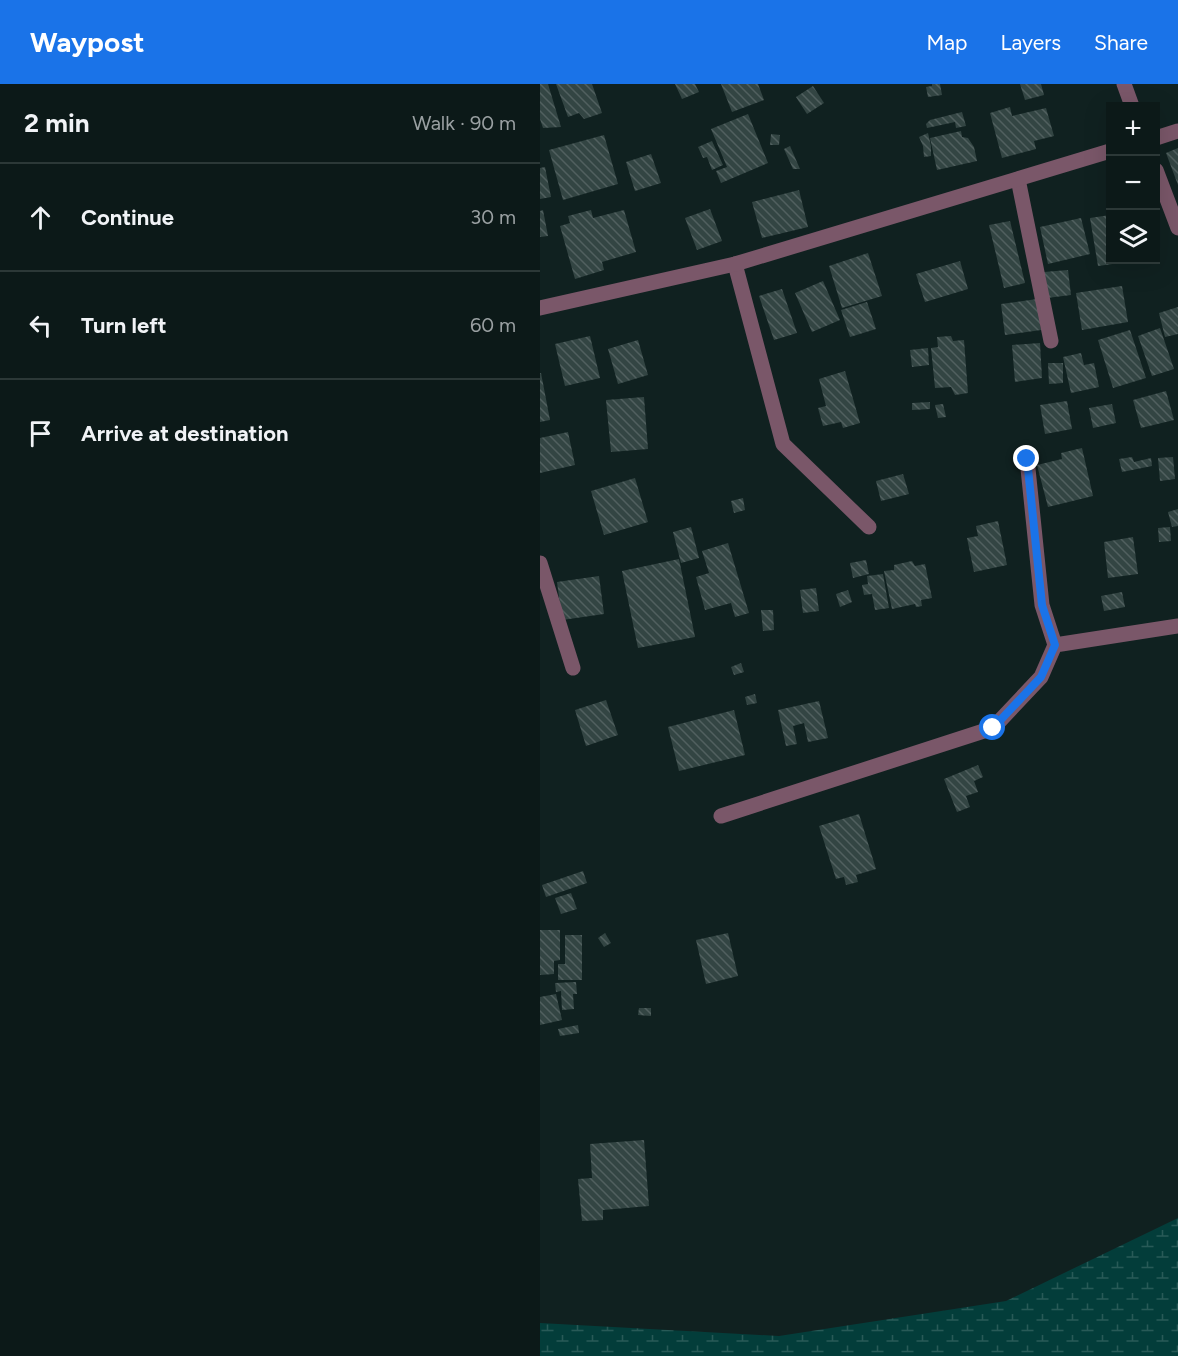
<!DOCTYPE html>
<meta charset="utf-8">
<style>
:root{--surface:#0c1918;--page:#1a2625;--text:#f1f3f6;--muted:#9aa0a2;--line:#2c3837;--accent:#1a73e8}
body{margin:0;font-family:Figtree,sans-serif;background:var(--page);color:var(--text)}
.controls{position:absolute;right:18px;top:18px;display:grid;overflow:hidden;border-radius:0px;box-shadow:0 6px 24px #0002}
.controls button{width:54px;height:54px;display:grid;place-items:center;padding:0;border:0;border-bottom:2px solid var(--line);background:var(--surface);color:var(--text);font:30px sans-serif}
.stop{position:absolute;width:18px;height:18px;margin:-14px;border:4px solid #1a73e8;border-radius:50%;background:#fff}
.stop.end{background:#1a73e8;border-color:#fff;box-shadow:0 2px 6px #0008}
.list{margin:0;padding:0;list-style:none}
h2{display:flex;justify-content:space-between;align-items:center;height:78px;margin:0;padding:0 24px;font-size:26px}
h2 small{font-size:20px;font-weight:400;color:var(--muted)}
.list li{display:grid;grid-template-columns:39px 1fr auto;gap:18px;align-items:center;box-sizing:border-box;height:108px;padding:0 24px;border-top:2px solid var(--line)}
.list b{display:block;font-size:22px;white-space:nowrap}
.list em{font-size:20px;font-style:normal;color:var(--muted)}
.icon{flex:none;width:33px;height:33px;fill:none;stroke:currentColor;stroke-width:2;stroke-linecap:round;stroke-linejoin:round}
.map{position:relative;flex:none;width:638px;height:1272px;overflow:hidden}
header{display:flex;align-items:center;gap:36px;box-sizing:border-box;height:84px;padding:0 30px;background:var(--accent);color:#fff}
header strong{font-size:28px}
nav{display:flex;gap:33px;margin-inline-start:auto;font-size:21px}
main{display:flex}
aside{flex:1;background:var(--surface)}
.map>svg:first-child{display:block}
.wetland{fill:url(#wetland-marsh)}
.building{fill:url(#building-back-hatch)}
.lines{fill:none;stroke-linecap:round;stroke-linejoin:round}
.minor{stroke:#7a5769;stroke-width:15}
.route{stroke:#1a73e8;stroke-width:8}
</style>
<header>
<strong>Waypost</strong>
<nav><a>Map</a><a>Layers</a><a>Share</a></nav>
</header>
<main>
<aside>
<h2>2 min<small>Walk · 90 m</small></h2>
<ul class="list">
<li><svg class="icon" aria-label="ahead" viewBox="0 0 24 24"><path d="M12 20V5M6 11l6-6 6 6"/></svg><div><b>Continue</b></div><em>30 m</em></li>
<li><svg class="icon" aria-label="left" viewBox="0 0 24 24"><path d="M17 20v-9H6M10 6l-5 5 5 5"/></svg><div><b>Turn left</b></div><em>60 m</em></li>
<li><svg class="icon" aria-label="arrive" viewBox="0 0 24 24"><path d="M6 21V4h12l-3 4 3 4H6"/></svg><div><b>Arrive at destination</b></div></li>
</ul>
</aside>
<div class="map">
<svg width="638" height="1272" viewBox="0 0 638 1272">
<defs>
<pattern id="wetland-marsh" width="20" height="14" patternUnits="userSpaceOnUse" patternTransform="scale(1.5)"><rect width="20" height="14" fill="#033d3a"/><path d="M1 5h8M5 5V1M11 12h8M15 12V8" fill="none" stroke="#285a57"/></pattern>
<pattern id="building-back-hatch" width="6" height="6" patternUnits="userSpaceOnUse" patternTransform="scale(1.5)"><rect width="6" height="6" fill="#334543"/><path d="M-1 5l2 2M0 0l6 6M5-1l2 2" fill="none" stroke="#51605f"/></pattern>
</defs>
<rect width="100%" height="100%" fill="#102120"/>
<!-- wetland -->
<polygon class="wetland" points="638,1134 638,1272 0,1272 0,1239 239,1252 466,1217"/>
<!-- building -->
<g class="building">
<polygon points="0,0 8,0 21,43 3,44 0,35"/>
<polygon points="16,0 52,0 62,29 44,35 39,29 28,33"/>
<polygon points="135,0 155,0 159,8 142,15"/>
<polygon points="181,0 218,0 224,16 192,28"/>
<polygon points="392,0 400,0 402,11 388,13 386,3 392,2"/>
<polygon points="480,0 501,0 504,11 485,16"/>
<polygon points="273,2 284,19 267,30 256,13"/>
<polygon points="470,23 472,32 506,24 514,52 494,57 496,65 462,74 450,29"/>
<polygon points="422,28 426,42 416,44 415,38 387,44 386,40 390,36"/>
<polygon points="208,30 228,79 181,99 176,87 187,83 171,45"/>
<polygon points="421,47 422,53 428,54 434,63 437,77 397,86 390,54"/>
<polygon points="388,49 391,62 391,72 384,73 383,62 379,53"/>
<polygon points="231,50 240,51 239,61 230,61"/>
<polygon points="64,51 78,100 23,116 9,66"/>
<polygon points="172,57 183,81 172,86 167,73 163,74 158,63"/>
<polygon points="250,62 260,85 253,85 244,65"/>
<polygon points="638,64 638,101 626,69"/>
<polygon points="111,70 121,99 95,107 86,78"/>
<polygon points="5,83 11,113 0,115 0,84"/>
<polygon points="259,106 268,143 222,154 212,118"/>
<polygon points="170,125 182,157 157,166 145,134"/>
<polygon points="3,126 8,152 0,153 0,127"/>
<polygon points="51,126 53,134 84,126 96,168 62,178 64,186 35,195 20,142 30,139 28,132"/>
<polygon points="570,131 570,176 594,176 594,177 558,182 550,134"/>
<polygon points="541,134 550,170 508,180 500,143"/>
<polygon points="470,137 485,199 464,204 449,141"/>
<polygon points="328,169 342,212 302,224 289,182"/>
<polygon points="420,177 428,205 385,218 376,190"/>
<polygon points="528,186 531,211 507,214 504,188"/>
<polygon points="283,197 300,236 272,248 255,209"/>
<polygon points="582,202 588,238 542,246 536,209"/>
<polygon points="242,205 257,249 234,256 219,212"/>
<polygon points="497,215 501,246 465,251 461,220"/>
<polygon points="327,218 336,245 310,253 301,226"/>
<polygon points="638,223 638,250 625,253 619,229"/>
<polygon points="620,244 634,285 612,292 598,252"/>
<polygon points="590,246 606,294 573,304 558,256"/>
<polygon points="50,252 60,294 25,302 15,260"/>
<polygon points="411,252 413,257 424,256 428,309 415,311 411,303 395,304 391,264 398,263 397,253"/>
<polygon points="98,256 108,291 78,300 68,265"/>
<polygon points="500,259 502,294 475,298 472,261"/>
<polygon points="388,264 389,281 372,283 370,266"/>
<polygon points="541,269 544,281 554,279 559,303 531,309 523,273"/>
<polygon points="508,279 523,279 523,299 509,300"/>
<polygon points="305,287 320,339 303,344 301,338 283,342 278,324 286,322 279,295"/>
<polygon points="0,289 1,289 10,336 0,338"/>
<polygon points="626,307 634,336 601,344 593,316"/>
<polygon points="104,313 108,365 71,368 66,316"/>
<polygon points="527,317 532,345 505,350 500,321"/>
<polygon points="390,318 390,325 372,326 372,319"/>
<polygon points="403,320 406,333 398,334 395,321"/>
<polygon points="572,320 576,339 553,344 549,324"/>
<polygon points="28,348 35,381 0,389 0,354"/>
<polygon points="542,364 553,412 508,423 497,381 522,375 521,369"/>
<polygon points="592,373 594,378 611,374 612,382 582,388 579,375"/>
<polygon points="633,373 635,395 620,397 618,374"/>
<polygon points="363,390 369,410 341,417 336,397"/>
<polygon points="95,394 108,438 64,451 51,407"/>
<polygon points="203,414 205,426 194,429 191,417"/>
<polygon points="638,425 638,442 632,443 628,428"/>
<polygon points="458,437 467,481 434,488 427,454 438,452 436,442"/>
<polygon points="151,443 159,474 141,479 133,448"/>
<polygon points="630,443 631,457 619,458 618,444"/>
<polygon points="593,453 598,490 568,494 564,458"/>
<polygon points="188,459 209,529 195,533 191,519 165,526 156,493 169,489 162,467"/>
<polygon points="139,475 155,553 98,564 82,487"/>
<polygon points="326,476 329,490 313,494 310,479"/>
<polygon points="372,477 375,482 385,480 392,514 381,516 382,522 376,523 375,520 352,525 344,487 354,486 354,481"/>
<polygon points="343,490 349,524 335,526 332,510 324,511 322,501 328,500 327,492"/>
<polygon points="59,492 64,530 22,536 17,498"/>
<polygon points="276,504 279,527 263,529 260,506"/>
<polygon points="308,506 312,518 300,523 296,510"/>
<polygon points="582,508 585,523 564,527 561,512"/>
<polygon points="221,526 233,526 234,546 223,547"/>
<polygon points="201,579 204,588 194,591 191,583"/>
<polygon points="215,610 217,619 207,621 205,613"/>
<polygon points="66,616 78,651 46,662 35,626"/>
<polygon points="279,617 288,654 268,658 264,639 253,642 257,660 246,662 238,626"/>
<polygon points="194,626 205,671 139,687 128,643"/>
<polygon points="438,681 443,693 434,697 438,708 426,712 430,723 417,728 404,695"/>
<polygon points="319,730 336,785 316,791 318,798 306,801 304,793 296,795 279,742"/>
<polygon points="43,787 47,799 6,813 2,801"/>
<polygon points="31,809 37,825 21,830 15,814"/>
<polygon points="0,846 20,846 20,876 14,877 14,890 0,891"/>
<polygon points="65,849 71,859 64,863 58,854"/>
<polygon points="188,849 198,892 166,900 156,856"/>
<polygon points="25,851 42,851 42,896 18,896 18,880 25,880"/>
<polygon points="36,898 37,910 33,910 34,925 22,926 21,907 16,908 15,899"/>
<polygon points="16,910 22,936 0,941 0,913"/>
<polygon points="99,924 111,924 111,932 98,931"/>
<polygon points="38,941 39,949 20,952 18,945"/>
<polygon points="104,1056 109,1122 63,1126 63,1136 42,1137 38,1095 52,1094 50,1060"/>
</g>
<g class="lines">
<!-- minor -->
<g class="minor">
<polyline points="584,0 592,22"/>
<polyline points="616,54 638,47"/>
<polyline points="616,86 638,144"/>
<polyline points="478,95 511,257"/>
<polyline points="195,180 243,360 329,443"/>
<polyline points="0,224 195,180 570,67"/>
<polyline points="487,375 502,521 515,561"/>
<polyline points="0,479 33,584"/>
<polyline points="181,732 453,644 501,593 515,561 638,542"/>
</g>
</g>
<g class="lines">
<!-- route -->
<polyline class="route" points="453,644 501,593 515,561 502,521 487,375"/>
</g>
</svg>
<div class="controls">
<button>+</button>
<button>−</button>
<button><svg class="icon" aria-label="layers" viewBox="0 0 24 24"><path d="M12 4l9 5-9 5-9-5zM3 14l9 5 9-5"/></svg></button>
</div>
<div class="stop" style="left:453px;top:644px"></div>
<div class="stop end" style="left:487px;top:375px"></div>
</div>
</main>
